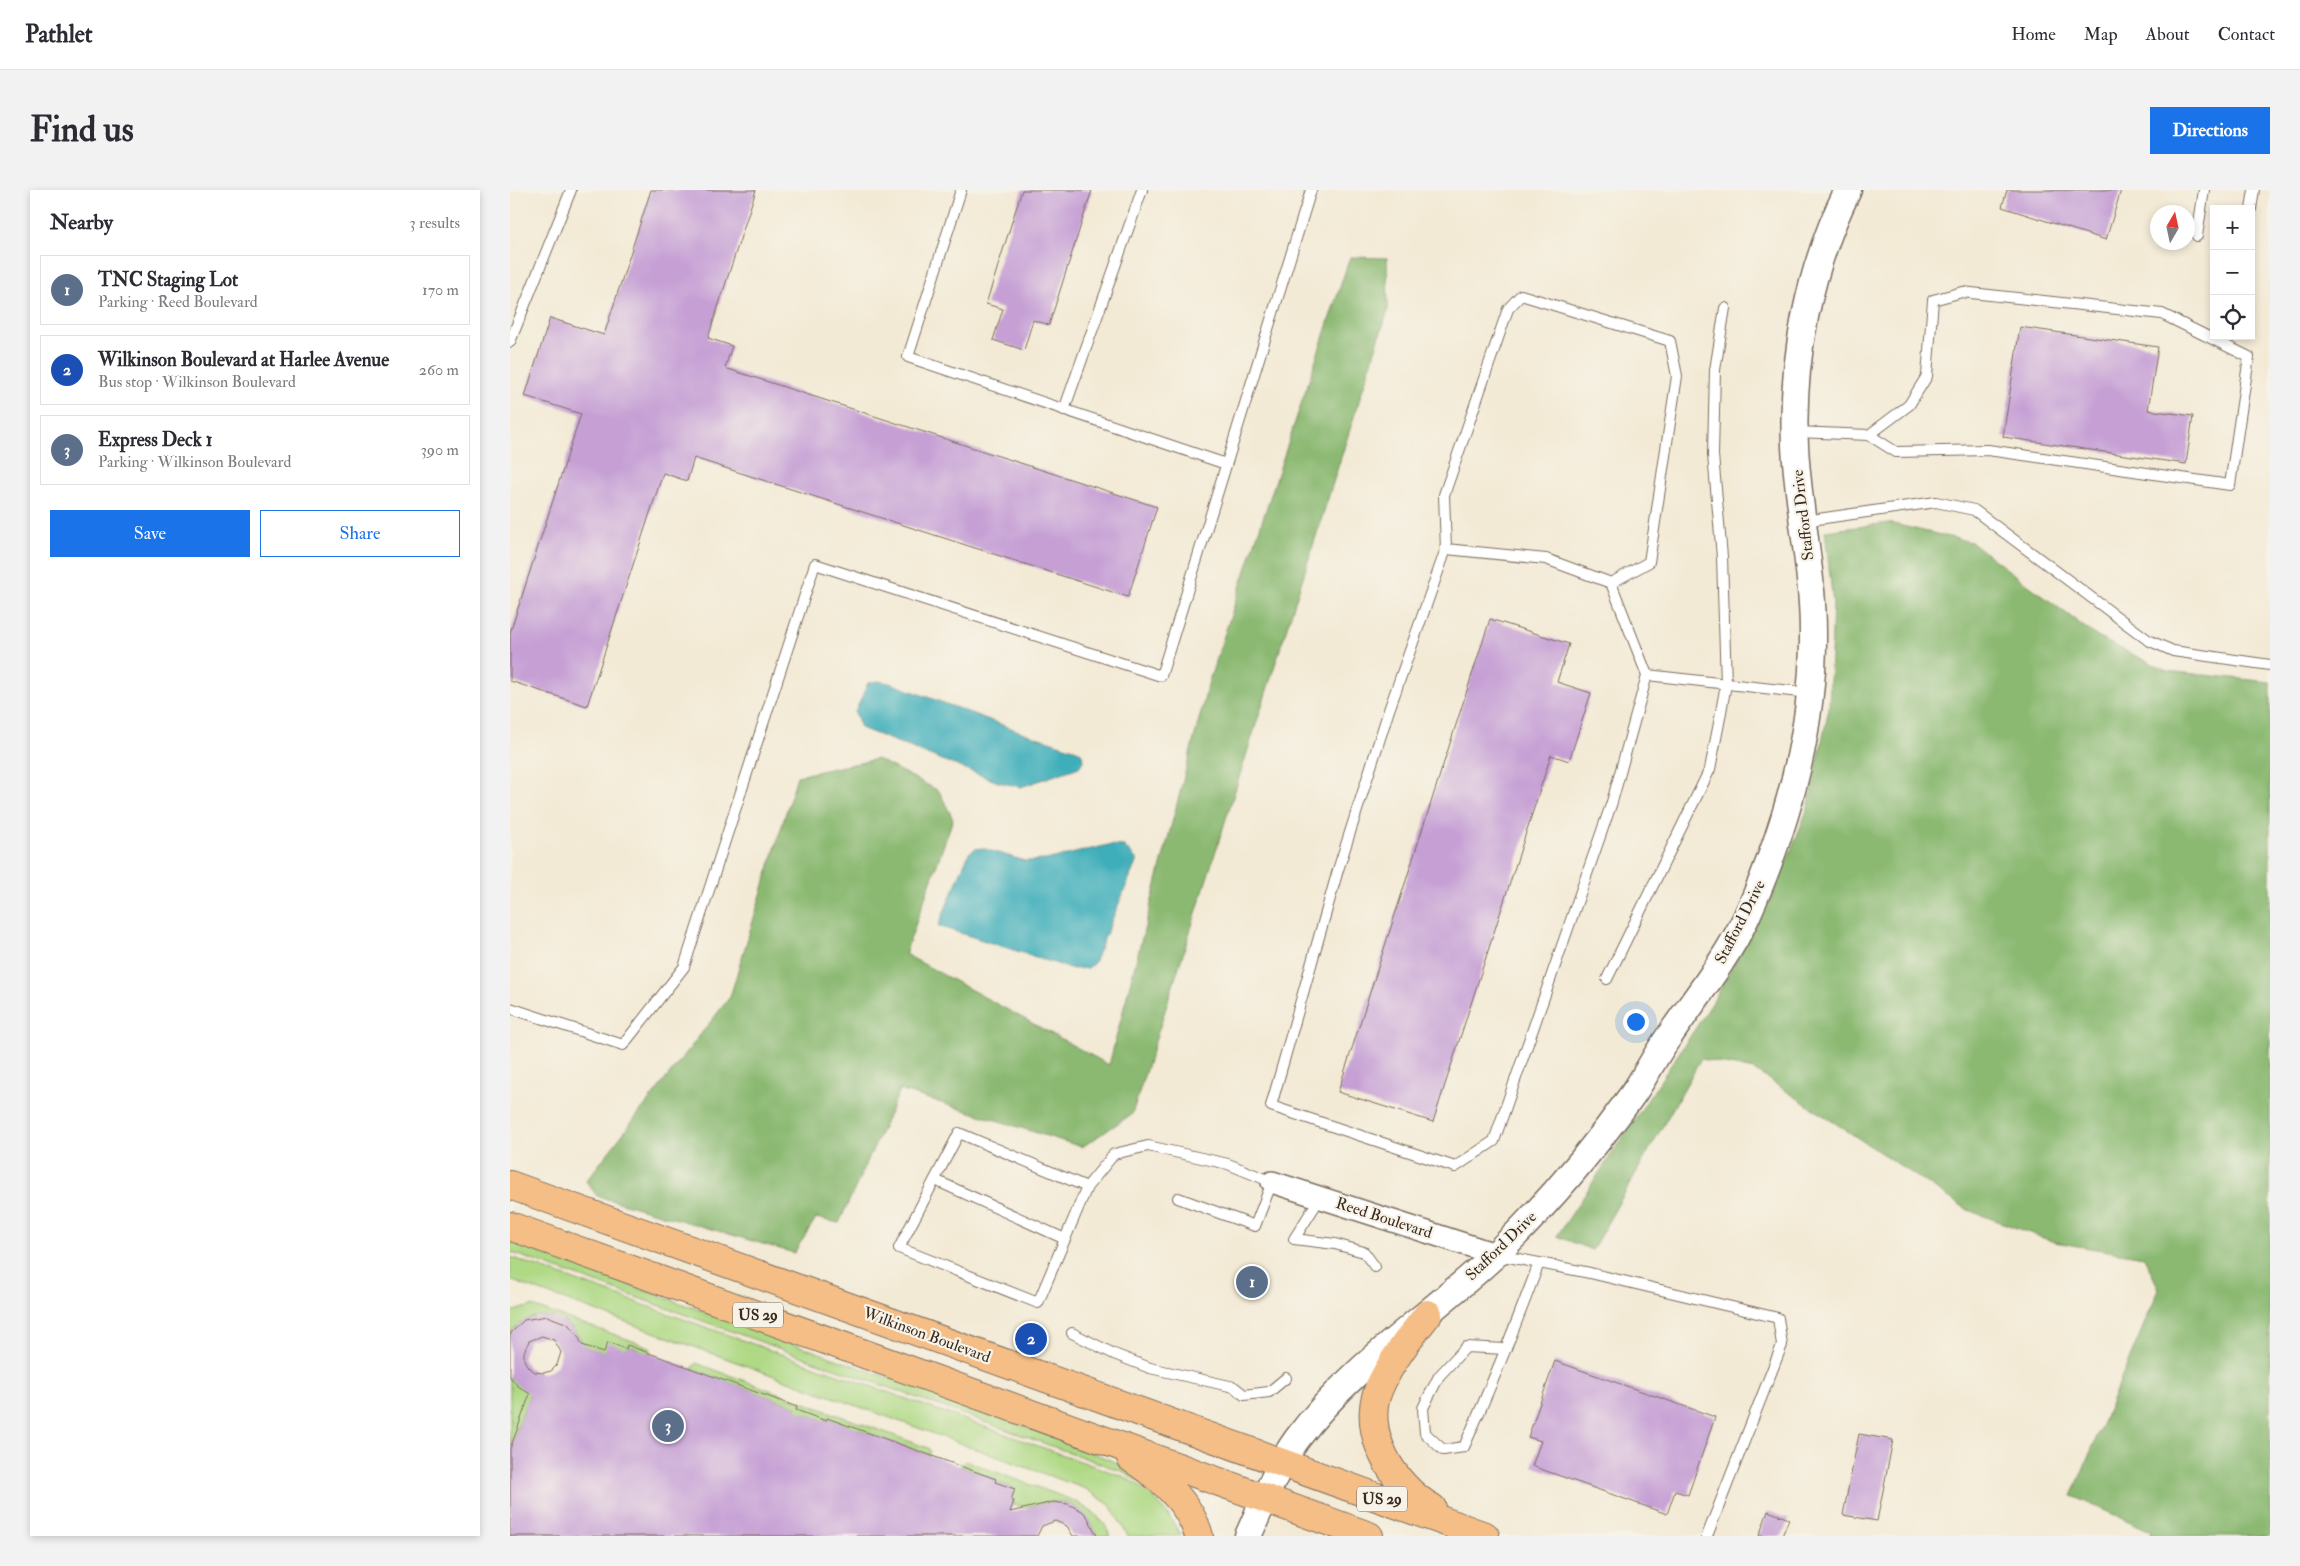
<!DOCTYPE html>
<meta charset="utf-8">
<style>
:root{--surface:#fff;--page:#f2f2f3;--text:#2b2b33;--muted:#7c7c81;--line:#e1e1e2;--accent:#1a73e8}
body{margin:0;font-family:"IM FELL Double Pica",serif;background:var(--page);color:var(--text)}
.controls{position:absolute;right:15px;top:15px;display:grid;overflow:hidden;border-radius:0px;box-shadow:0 2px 8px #0003}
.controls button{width:45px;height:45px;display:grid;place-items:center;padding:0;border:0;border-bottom:1px solid var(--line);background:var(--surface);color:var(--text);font:25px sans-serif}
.compass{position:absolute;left:1640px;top:15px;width:45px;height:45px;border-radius:50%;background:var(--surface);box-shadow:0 2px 8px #0003;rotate:9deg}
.you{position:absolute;left:1125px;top:831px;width:18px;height:18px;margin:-12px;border:4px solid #fff;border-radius:50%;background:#1a73e8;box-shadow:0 0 0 8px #1a73e833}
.badge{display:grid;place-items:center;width:32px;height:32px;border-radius:50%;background:var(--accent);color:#fff;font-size:16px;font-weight:700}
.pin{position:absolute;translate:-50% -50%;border:2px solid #fff;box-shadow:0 1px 5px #0006}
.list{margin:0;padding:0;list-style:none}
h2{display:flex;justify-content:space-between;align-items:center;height:65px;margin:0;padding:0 20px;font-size:21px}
h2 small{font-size:16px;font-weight:400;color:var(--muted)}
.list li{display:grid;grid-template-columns:32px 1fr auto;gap:15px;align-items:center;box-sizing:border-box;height:70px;margin:0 10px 10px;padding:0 10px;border:1px solid var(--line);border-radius:0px}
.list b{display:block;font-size:19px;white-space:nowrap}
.list p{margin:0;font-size:16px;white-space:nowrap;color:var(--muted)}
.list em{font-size:16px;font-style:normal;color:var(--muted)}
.actions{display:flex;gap:10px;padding:15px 20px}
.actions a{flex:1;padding:11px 0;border:1px solid var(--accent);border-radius:0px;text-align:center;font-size:18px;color:var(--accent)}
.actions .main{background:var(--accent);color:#fff}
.icon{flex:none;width:28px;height:28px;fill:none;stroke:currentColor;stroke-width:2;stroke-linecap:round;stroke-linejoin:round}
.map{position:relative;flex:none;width:1760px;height:1346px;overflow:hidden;border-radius:0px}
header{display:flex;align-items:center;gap:30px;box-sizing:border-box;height:70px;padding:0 25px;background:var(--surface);border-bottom:1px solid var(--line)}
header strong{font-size:24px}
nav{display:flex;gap:28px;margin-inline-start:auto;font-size:18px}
.intro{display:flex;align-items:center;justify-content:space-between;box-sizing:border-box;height:120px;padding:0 30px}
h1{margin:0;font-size:35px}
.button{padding:12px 22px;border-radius:0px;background:var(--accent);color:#fff;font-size:18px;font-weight:700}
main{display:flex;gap:30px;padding:0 30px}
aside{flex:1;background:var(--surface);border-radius:0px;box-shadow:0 2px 8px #0003}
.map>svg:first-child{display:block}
.green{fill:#afd985;stroke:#758252}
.forest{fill:#8bb972;stroke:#637248}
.water{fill:#3eaeba;stroke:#3c6c6c}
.building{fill:#c6a0d5;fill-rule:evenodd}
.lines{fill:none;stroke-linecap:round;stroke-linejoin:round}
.service-casing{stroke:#7b6d5e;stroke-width:12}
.minor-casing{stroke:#7b6d5e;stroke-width:24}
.tertiary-casing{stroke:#7b6d5e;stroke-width:29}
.primary-casing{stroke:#7b6d5e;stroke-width:30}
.service{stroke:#fff;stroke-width:10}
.minor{stroke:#fff;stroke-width:21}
.tertiary{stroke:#fff;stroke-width:26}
.primary{stroke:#f5be86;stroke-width:28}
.labels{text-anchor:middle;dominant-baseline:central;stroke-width:4.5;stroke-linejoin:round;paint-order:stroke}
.shield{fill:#f7f3e8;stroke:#73665b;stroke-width:1}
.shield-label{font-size:15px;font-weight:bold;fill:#3b2a1e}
.street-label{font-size:16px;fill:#3b2a1e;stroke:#f7f3e8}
</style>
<header>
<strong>Pathlet</strong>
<nav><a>Home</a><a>Map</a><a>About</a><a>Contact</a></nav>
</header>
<div class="intro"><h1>Find us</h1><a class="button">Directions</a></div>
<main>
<aside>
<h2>Nearby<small>3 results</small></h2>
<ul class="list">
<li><span class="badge" style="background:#5c6f8a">1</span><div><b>TNC Staging Lot</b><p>Parking · Reed Boulevard</p></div><em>170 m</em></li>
<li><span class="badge" style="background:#1a4fb4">2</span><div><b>Wilkinson Boulevard at Harlee Avenue</b><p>Bus stop · Wilkinson Boulevard</p></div><em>260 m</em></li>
<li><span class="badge" style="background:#5c6f8a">3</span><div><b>Express Deck 1</b><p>Parking · Wilkinson Boulevard</p></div><em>390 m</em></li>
</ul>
<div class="actions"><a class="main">Save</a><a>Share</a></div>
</aside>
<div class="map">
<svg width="1760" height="1346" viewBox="0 0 1760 1346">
<rect width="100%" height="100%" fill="#f7f3e8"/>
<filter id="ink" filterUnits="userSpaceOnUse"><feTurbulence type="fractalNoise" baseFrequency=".02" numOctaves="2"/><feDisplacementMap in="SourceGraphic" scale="10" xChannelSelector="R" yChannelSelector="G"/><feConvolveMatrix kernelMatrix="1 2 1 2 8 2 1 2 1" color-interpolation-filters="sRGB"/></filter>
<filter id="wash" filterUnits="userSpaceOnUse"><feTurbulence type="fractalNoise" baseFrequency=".0096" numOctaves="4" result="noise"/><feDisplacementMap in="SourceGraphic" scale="20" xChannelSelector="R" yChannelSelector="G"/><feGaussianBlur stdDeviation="1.12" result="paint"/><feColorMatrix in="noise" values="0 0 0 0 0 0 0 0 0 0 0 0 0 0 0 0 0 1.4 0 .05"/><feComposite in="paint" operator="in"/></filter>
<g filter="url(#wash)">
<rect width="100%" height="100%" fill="#f3ead5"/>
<!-- green -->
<g class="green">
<polygon points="0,1052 549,1249 617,1277 665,1316 663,1324 643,1301 614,1282 0,1062"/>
<path d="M 0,1067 L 612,1286 C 638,1298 658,1321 671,1346 L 618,1346 L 600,1315 L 576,1299 L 0,1090 Z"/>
<path d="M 22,1116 L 140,1157 L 140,1164 L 117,1155 L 116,1159 L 94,1162 L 77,1158 C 71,1152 69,1145 63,1139 C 46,1120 14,1122 0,1144 L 0,1122 Z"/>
<polygon points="186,1173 418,1258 420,1261 419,1265 317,1228 312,1241 310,1229 293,1223 282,1230 287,1217 182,1179"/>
<polygon points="0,1187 14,1200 67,1222 19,1205 0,1259"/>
<path d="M 456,1271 L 565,1311 L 585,1324 L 595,1335 L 600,1346 L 586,1346 C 581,1325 563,1309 541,1312 C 526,1314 518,1320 503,1314 L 504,1311 L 501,1310 L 505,1299 L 489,1293 L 485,1304 L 482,1303 L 486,1289 L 450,1276 Z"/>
</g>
<!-- forest -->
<g class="forest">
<polygon points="840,67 877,68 878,120 622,924 572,957 390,900 329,1033 306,1028 284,1063 87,1006 76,991 220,807 287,586 367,569 429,601 443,629 395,764 599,875 699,491"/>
<polygon points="1379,333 1461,352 1589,448 1657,481 1760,492 1760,1346 1640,1346 1641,1341 1562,1306 1649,1099 1634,1067 1544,1052 1458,1020 1244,880 1191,869 1082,1060 1047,1046 1201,815 1263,705 1298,618 1319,518 1323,413 1315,341"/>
</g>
<!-- water -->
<g class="water">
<polygon points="368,491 380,493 517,544 567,560 572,564 573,571 569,577 511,597 488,592 351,538 345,522 358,493"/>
<polygon points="598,655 614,656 627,670 584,773 578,778 563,779 428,736 459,663 465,659 472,658 515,671 536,670"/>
</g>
<g id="blocks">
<!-- building -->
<g class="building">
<polygon points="141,0 246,0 198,148 222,156 215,178 647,317 618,407 184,268 177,291 153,283 77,516 0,491 0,443 71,224 15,206 40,128 94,145"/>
<polygon points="512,0 582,0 539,135 523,130 514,160 483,150 493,119 476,114"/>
<polygon points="1497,0 1611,0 1596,50 1492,17"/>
<polygon points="1510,137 1648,157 1638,220 1683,226 1676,274 1493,247"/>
<polygon points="980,429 1059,454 1047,492 1081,503 1059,571 1041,565 923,932 828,902"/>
<path d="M 37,1126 L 58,1134 L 68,1146 L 72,1155 L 94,1162 L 98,1152 L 116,1159 L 117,1155 L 287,1217 L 286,1220 L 316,1231 L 317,1228 L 486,1289 L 485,1292 L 505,1299 L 501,1310 L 504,1311 L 500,1322 L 543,1312 L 558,1314 L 572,1321 L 577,1326 L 587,1346 L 563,1346 L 557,1336 L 545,1331 L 532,1336 L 527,1346 L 0,1346 L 0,1259 L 20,1204 L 8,1196 L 0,1187 L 0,1144 L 14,1130 ZM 32,1146 L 44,1150 L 51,1162 L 47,1175 L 41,1181 L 33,1183 L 25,1182 L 18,1177 L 14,1170 L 14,1162 L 19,1151 Z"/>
<polygon points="1045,1171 1205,1227 1178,1305 1165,1301 1157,1324 1022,1276 1031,1251 1018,1247"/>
<polygon points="1349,1244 1383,1250 1367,1331 1333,1325"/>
<polygon points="1258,1321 1279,1329 1272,1346 1249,1346"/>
</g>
</g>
</g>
<g filter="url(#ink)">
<use href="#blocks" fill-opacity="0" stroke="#7b6d5e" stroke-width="1"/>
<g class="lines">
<!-- service casing -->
<g class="service-casing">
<g id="service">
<polyline points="451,0 398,167 716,274"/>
<polyline points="1741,19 1744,0"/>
<polyline points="1687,46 1694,0"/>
<polyline points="0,152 61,0"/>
<polyline points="554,220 632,0"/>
<polyline points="1286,242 1359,245 1399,215 1417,186 1423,110 1452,102 1652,124 1739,167 1720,295 1478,260 1386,262 1359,245"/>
<polyline points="1294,331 1426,312 1464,320 1638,450 1663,461 1760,475"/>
<polyline points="936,359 934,305 998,119 1011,105 1160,151 1167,186 1139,372 1101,393"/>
<polyline points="1137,485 1101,393 1036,369 936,359 879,520 828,680 761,916 945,977 984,951 1102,612 1137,485 1299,503"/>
<polyline points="1097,789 1200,579 1209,533 1216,494 1212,367 1203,265 1205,180 1215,118"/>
<polyline points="0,818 113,855 174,777 305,374 651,486 801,0"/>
<polyline points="425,990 555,1049"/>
<polyline points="577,997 449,943 389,1058 528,1113 577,997 604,964 638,956 718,974 762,992 745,1036 668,1008"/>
<polyline points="810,1008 784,1049 825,1054 854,1062 865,1077"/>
<polyline points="988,1065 1080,1083 1268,1128 1272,1155 1197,1346"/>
<polyline points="562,1143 604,1164 640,1178 724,1197 734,1205 759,1202 776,1188"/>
<path d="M 996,1159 L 956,1157 L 929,1186 L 913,1218 L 915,1243 L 933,1260 L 954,1257 C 981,1197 1006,1135 1029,1073"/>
</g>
</g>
<!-- minor casing -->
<g class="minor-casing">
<polyline id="minor" points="762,992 985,1064"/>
</g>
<!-- tertiary casing -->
<g class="tertiary-casing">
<path id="tertiary" d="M 738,1346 C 753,1313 766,1278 787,1249 C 842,1175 920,1126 986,1064 C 1037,1015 1082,961 1123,904 C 1136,885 1146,864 1160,845 C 1186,807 1216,770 1236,728 C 1277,637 1304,542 1303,442 C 1303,380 1288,319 1285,256 C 1281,170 1299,78 1338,0"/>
</g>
<!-- primary casing -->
<g class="primary-casing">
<g id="primary">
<polyline points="0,995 975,1346"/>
<polyline points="0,1036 859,1346"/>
<path d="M 918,1124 C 900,1147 881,1171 869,1198 C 850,1242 884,1297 922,1318"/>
<path d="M 621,1268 C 650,1287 679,1311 689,1346"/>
</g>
</g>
<!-- service -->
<use href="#service" class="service"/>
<!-- minor -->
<use href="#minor" class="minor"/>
<!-- tertiary -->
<use href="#tertiary" class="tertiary"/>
<!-- primary -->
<use href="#primary" class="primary"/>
</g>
</g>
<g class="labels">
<!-- shield labels -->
<g class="shield">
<rect x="223" y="1112.5" width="50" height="25" rx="4"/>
<rect x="847" y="1296.5" width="50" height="25" rx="4"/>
</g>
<g class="shield-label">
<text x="248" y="1125">US 29</text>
<text x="872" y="1309">US 29</text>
</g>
<!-- street labels -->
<g class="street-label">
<text transform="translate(1293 325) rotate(-97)">Stafford Drive</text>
<text transform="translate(1230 732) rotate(-63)">Stafford Drive</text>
<text transform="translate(874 1028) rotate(18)">Reed Boulevard</text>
<text transform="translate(991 1056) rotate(-44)">Stafford Drive</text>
<text transform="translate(417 1145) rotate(20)">Wilkinson Boulevard</text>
</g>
</g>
</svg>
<div class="controls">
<button>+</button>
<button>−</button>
<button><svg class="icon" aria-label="locate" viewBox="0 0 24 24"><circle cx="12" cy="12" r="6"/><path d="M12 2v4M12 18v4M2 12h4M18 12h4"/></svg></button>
</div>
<svg class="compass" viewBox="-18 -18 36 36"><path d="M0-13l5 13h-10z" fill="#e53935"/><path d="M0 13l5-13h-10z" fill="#7c7c81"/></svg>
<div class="you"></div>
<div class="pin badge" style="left:742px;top:1092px;background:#5c6f8a">1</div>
<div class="pin badge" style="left:521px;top:1149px;background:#1a4fb4">2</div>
<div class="pin badge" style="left:158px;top:1236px;background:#5c6f8a">3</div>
</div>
</main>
